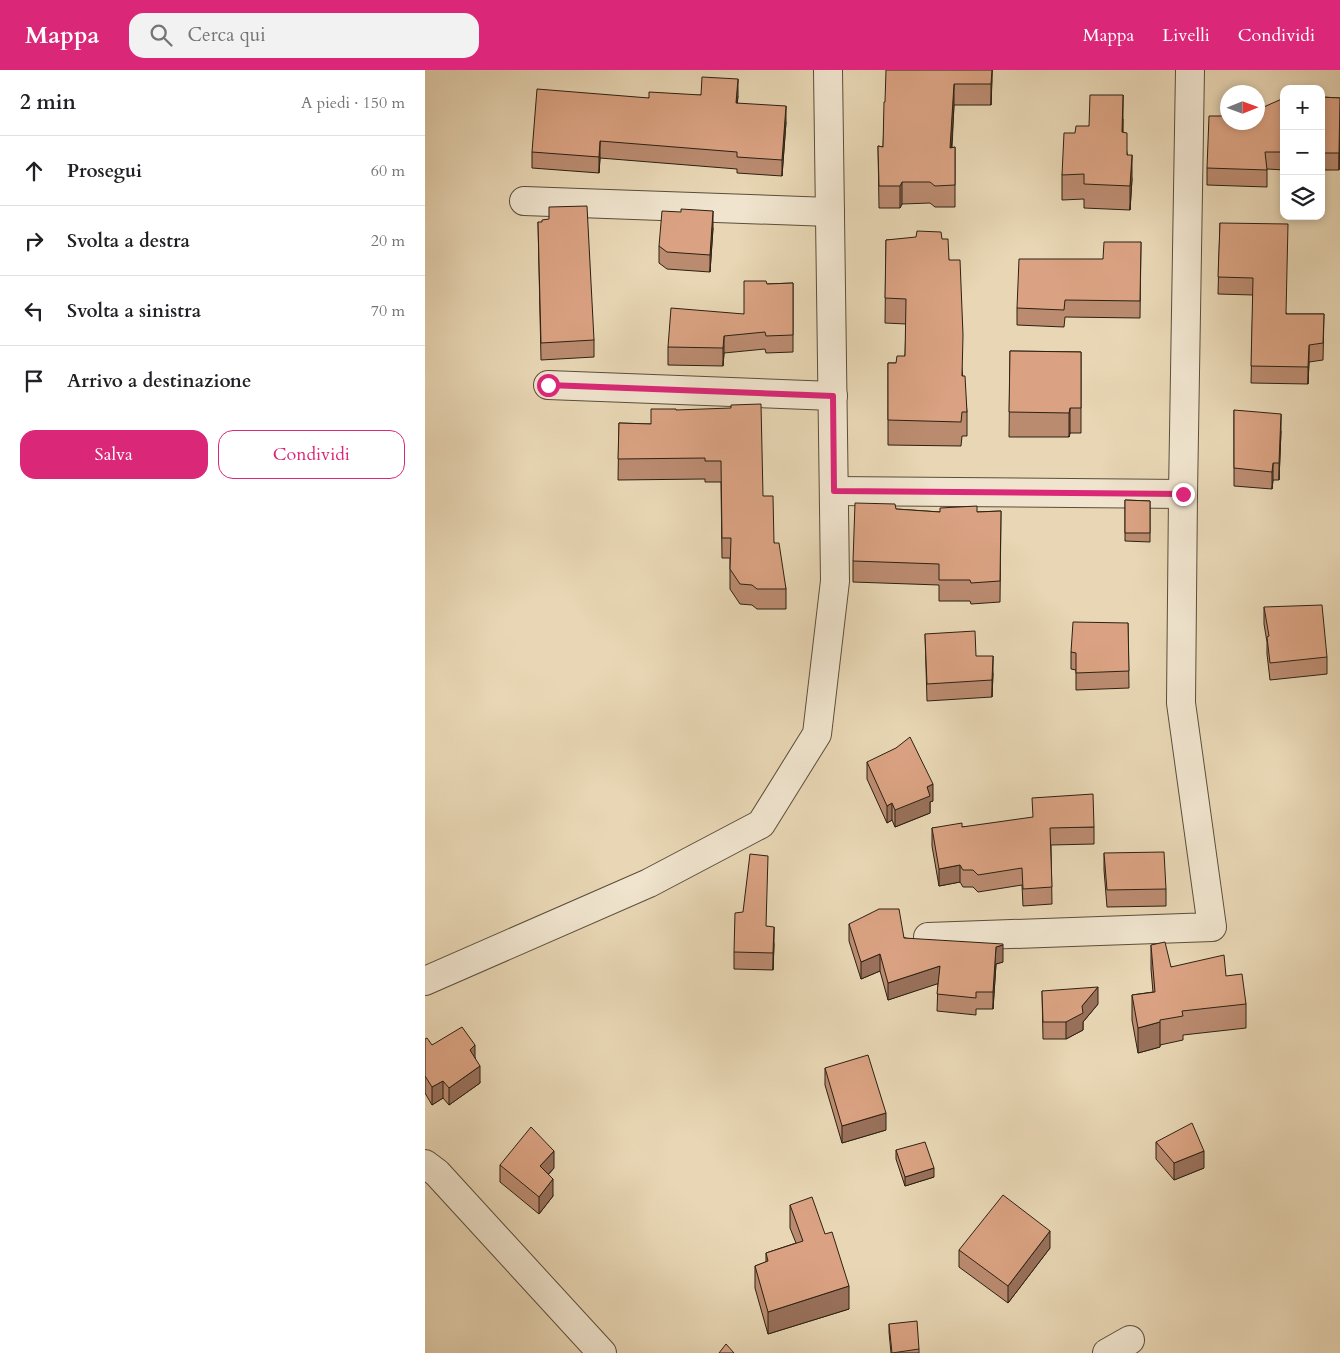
<!DOCTYPE html>
<html lang="it">
<meta charset="utf-8">
<style>
:root{--surface:#fff;--page:#f2f2f2;--text:#202124;--muted:#757577;--line:#e0e0e0;--accent:#db2777}
body{margin:0;font-family:Cardo,serif;background:var(--page);color:var(--text)}
.controls{position:absolute;right:15px;top:15px;display:grid;overflow:hidden;border-radius:10px;box-shadow:0 2px 8px #0003}
.controls button{width:45px;height:45px;display:grid;place-items:center;padding:0;border:0;border-bottom:1px solid var(--line);background:var(--surface);color:var(--text);font:25px sans-serif}
.compass{position:absolute;left:795px;top:15px;width:45px;height:45px;border-radius:50%;background:var(--surface);box-shadow:0 2px 8px #0003;rotate:89deg}
.stop{position:absolute;width:15px;height:15px;margin:-11px;border:4px solid #db2777;border-radius:50%;background:#fff}
.stop.end{background:#db2777;border-color:#fff;box-shadow:0 1px 5px #0008}
.list{margin:0;padding:0;list-style:none}
h2{display:flex;justify-content:space-between;align-items:center;height:65px;margin:0;padding:0 20px;font-size:21px}
h2 small{font-size:16px;font-weight:400;color:var(--muted)}
.list li{display:grid;grid-template-columns:32px 1fr auto;gap:15px;align-items:center;box-sizing:border-box;height:70px;padding:0 20px;border-top:1px solid var(--line)}
.list b{display:block;font-size:19px;white-space:nowrap}
.list em{font-size:16px;font-style:normal;color:var(--muted)}
.actions{display:flex;gap:10px;padding:15px 20px}
.actions a{flex:1;padding:11px 0;border:1px solid var(--accent);border-radius:15px;text-align:center;font-size:18px;color:var(--accent)}
.actions .main{background:var(--accent);color:#fff}
.icon{flex:none;width:28px;height:28px;fill:none;stroke:currentColor;stroke-width:2;stroke-linecap:round;stroke-linejoin:round}
.map{position:relative;flex:none;width:915px;height:1283px;overflow:hidden}
header{display:flex;align-items:center;gap:30px;box-sizing:border-box;height:70px;padding:0 25px;background:var(--accent);color:#fff}
header strong{font-size:24px}
nav{display:flex;gap:28px;margin-inline-start:auto;font-size:18px}
.search{width:350px;height:45px;background:var(--page);display:flex;align-items:center;gap:12px;box-sizing:border-box;padding:0 18px;border-radius:15px;color:var(--muted);font-size:19px}
main{display:flex}
aside{flex:1;background:var(--surface)}
.map>svg:first-child{display:block}
.lines{fill:none;stroke-linecap:round;stroke-linejoin:round}
.minor-casing{stroke:#5b4e3a;stroke-width:30}
.minor{stroke:#f0e4ce;stroke-width:28}
.wall{fill:#bb8b70;stroke:#2c2112}
.shaded-wall{fill:#99715b;stroke:#2c2112}
.building{fill:#daa282;stroke:#2c2112}
.route{stroke:#db2777;stroke-width:6}
</style>
<header>
<strong>Mappa</strong>
<div class="search"><svg class="icon" aria-label="search" viewBox="0 0 24 24"><circle cx="10" cy="10" r="6"/><path d="M15 15l6 6"/></svg>Cerca qui</div>
<nav><a>Mappa</a><a>Livelli</a><a>Condividi</a></nav>
</header>
<main>
<aside>
<h2>2 min<small>A piedi · 150 m</small></h2>
<ul class="list">
<li><svg class="icon" aria-label="ahead" viewBox="0 0 24 24"><path d="M12 20V5M6 11l6-6 6 6"/></svg><div><b>Prosegui</b></div><em>60 m</em></li>
<li><svg class="icon" aria-label="right" viewBox="0 0 24 24"><path d="M7 20v-9h11M14 6l5 5-5 5"/></svg><div><b>Svolta a destra</b></div><em>20 m</em></li>
<li><svg class="icon" aria-label="left" viewBox="0 0 24 24"><path d="M17 20v-9H6M10 6l-5 5 5 5"/></svg><div><b>Svolta a sinistra</b></div><em>70 m</em></li>
<li><svg class="icon" aria-label="arrive" viewBox="0 0 24 24"><path d="M6 21V4h12l-3 4 3 4H6"/></svg><div><b>Arrivo a destinazione</b></div></li>
</ul>
<div class="actions"><a class="main">Salva</a><a>Condividi</a></div>
</aside>
<div class="map">
<svg width="915" height="1283" viewBox="0 0 915 1283">
<rect width="100%" height="100%" fill="#e8d6b4"/>
<filter id="stains"><feTurbulence type="fractalNoise" baseFrequency=".004" numOctaves="4"/><feColorMatrix values="0 0 0 0 .2 0 0 0 0 .09 0 0 0 0 .02 0 0 0 .5 -.17"/></filter>
<radialGradient id="worn" r=".72"><stop offset=".6" stop-color="#630" stop-opacity="0"/><stop offset="1" stop-color="#630" stop-opacity=".3"/></radialGradient>
<g class="lines">
<!-- minor casing -->
<g class="minor-casing">
<g id="minor">
<polyline points="99,131 405,142"/>
<polyline points="123,315 408,326"/>
<polyline points="409,421 758,424"/>
<polyline points="503,867 787,857 756,633 758,424 765,0"/>
<polyline points="0,911 224,813 336,754 392,664 410,511 403,0"/>
<polyline points="0,1094 12,1103 177,1283"/>
<polyline points="682,1283 705,1270"/>
</g>
</g>
<!-- minor -->
<use href="#minor" class="minor"/>
</g>
<!-- wall -->
<g class="wall">
<polygon points="567,0 566,35 529,35 527,78 530,77 530,137 510,137 505,133 477,134 475,138 454,138 453,76 458,77 460,32"/>
<polygon points="276,25 313,26 312,33 361,52 357,106 312,103 312,99 175,88 174,103 107,98 107,82 224,28"/>
<polygon points="896,27 915,28 914,100 896,100"/>
<polygon points="859,28 859,100 842,99 842,117 782,115 782,98"/>
<polygon points="698,49 698,62 707,109 705,140 659,138 659,129 637,130 637,105 650,63 664,56"/>
<polygon points="113,152 169,270 169,287 116,290"/>
<polygon points="795,153 862,244 899,244 898,290 884,292 883,314 826,313 828,225 793,224"/>
<polygon points="288,158 285,202 242,199 234,193 234,176"/>
<polygon points="517,169 524,190 542,342 542,366 537,366 536,376 463,375 463,293 471,293 480,286 481,254 460,253 461,170"/>
<polygon points="716,172 715,248 640,247 639,257 592,255 592,238 678,189"/>
<polygon points="368,213 368,282 341,283 340,279 299,283 298,296 243,295 243,277 319,244 342,214"/>
<polygon points="585,281 656,282 656,363 645,363 644,367 584,367"/>
<polygon points="251,340 338,426 349,473 361,519 361,539 332,539 327,535 315,534 305,519 305,488 297,488 296,412 280,412 280,409 193,410 194,353 226,354"/>
<polygon points="809,340 856,361 854,410 848,410 847,419 809,416"/>
<polygon points="700,430 725,431 725,472 700,471"/>
<polygon points="471,439 515,442 552,442 576,441 575,532 546,534 545,531 514,531 514,515 428,512 428,491"/>
<polygon points="839,537 902,587 902,604 845,610 842,584 842,572 839,554"/>
<polygon points="703,553 704,618 651,620 651,600 646,599 646,582"/>
<polygon points="500,564 551,586 568,603 567,627 502,631"/>
<polygon points="442,692 508,731 505,732 505,743 470,757 467,750 462,753 442,709"/>
<polygon points="537,757 669,757 669,774 626,775 627,834 598,836 597,815 553,822 548,817 538,817 535,812 514,816 507,776 507,758"/>
<polygon points="679,783 741,819 741,836 682,837 679,800"/>
<polygon points="424,854 578,892 571,894 568,939 551,939 551,945 512,941 513,913 463,930 455,901 436,909 424,871"/>
<polygon points="342,856 349,874 348,900 309,899 309,882"/>
<polygon points="726,875 746,897 801,906 821,934 821,958 758,965 758,970 735,975 735,977 713,983 707,950 707,925 728,922 726,899"/>
<polygon points="617,921 673,934 658,952 658,960 641,969 618,969"/>
<polygon points="0,969 7,975 50,987 55,1013 24,1035 18,1028 7,1035 0,1023"/>
<polygon points="400,998 461,1060 417,1073 400,1015"/>
<polygon points="731,1072 779,1098 749,1110 731,1089"/>
<polygon points="471,1080 509,1107 480,1116 471,1089"/>
<polygon points="75,1095 129,1098 123,1105 128,1126 114,1144 75,1112"/>
<polygon points="365,1135 424,1239 343,1264 330,1218 330,1196 341,1192 341,1183 371,1173 365,1158"/>
<polygon points="625,1178 583,1233 534,1197 534,1180"/>
<polygon points="464,1254 494,1279 494,1283 466,1283 464,1262"/>
</g>
<!-- shaded-wall -->
<g class="shaded-wall">
<polygon points="567,0 567,11 566,35 566,14"/>
<polygon points="313,9 313,26 311,49 311,33"/>
<polygon points="529,14 529,35 525,99 525,78"/>
<polygon points="698,25 698,49 697,87 697,62"/>
<polygon points="361,36 361,52 357,106 357,90"/>
<polygon points="915,55 915,72 914,100 914,83"/>
<polygon points="175,71 175,88 174,103 174,87"/>
<polygon points="707,85 707,109 705,140 705,116"/>
<polygon points="477,112 477,134 475,138 475,116"/>
<polygon points="288,141 288,158 285,202 285,185"/>
<polygon points="299,266 299,283 298,296 298,278"/>
<polygon points="884,275 884,292 883,314 883,297"/>
<polygon points="645,338 645,363 644,367 644,343"/>
<polygon points="856,344 856,361 854,410 854,393"/>
<polygon points="848,393 848,410 847,419 847,402"/>
<polygon points="568,586 568,603 567,627 567,610"/>
<polygon points="508,714 508,731 505,732 505,743 470,757 470,740 502,717"/>
<polygon points="467,733 467,750 462,753 462,736"/>
<polygon points="535,795 535,812 514,816 514,799"/>
<polygon points="349,857 349,874 348,900 348,883"/>
<polygon points="578,875 578,892 571,894 568,939 568,922 571,877"/>
<polygon points="455,884 455,901 436,909 436,892"/>
<polygon points="515,896 515,913 463,930 463,913"/>
<polygon points="673,917 673,934 658,952 658,960 641,969 641,952 657,936"/>
<polygon points="735,952 735,977 713,983 713,958"/>
<polygon points="50,975 50,992 45,980"/>
<polygon points="55,996 55,1013 24,1035 24,1018"/>
<polygon points="18,1011 18,1028 7,1035 7,1017"/>
<polygon points="461,1043 461,1060 417,1073 417,1056"/>
<polygon points="129,1081 129,1098 115,1113 115,1096"/>
<polygon points="779,1081 779,1098 749,1110 749,1093"/>
<polygon points="509,1098 509,1107 480,1116 480,1107"/>
<polygon points="128,1109 128,1126 114,1144 114,1127"/>
<polygon points="625,1161 625,1178 583,1233 583,1216"/>
<polygon points="424,1216 424,1239 343,1264 343,1242"/>
</g>
<!-- building -->
<g class="building">
<polygon points="461,0 567,0 566,14 529,14 525,78 530,77 530,115 510,116 505,112 477,112 475,116 454,116 453,76 458,77 459,32 460,32"/>
<polygon points="277,7 313,9 311,33 361,36 357,90 312,87 312,82 175,71 174,87 107,82 112,19 224,28 224,22 276,25"/>
<polygon points="665,25 698,25 697,62 702,63 702,85 707,85 705,116 659,114 659,104 637,105 639,63 650,63 651,56 664,56"/>
<polygon points="896,27 915,28 914,83 896,83"/>
<polygon points="859,28 859,82 840,82 842,100 782,98 784,46 802,46 802,52 832,52 832,40"/>
<polygon points="162,136 169,270 116,273 113,152 117,152 117,150 124,149 124,137"/>
<polygon points="256,139 288,141 285,185 242,182 234,176 237,141 256,142"/>
<polygon points="795,153 863,154 861,244 899,244 898,273 884,275 883,297 826,296 828,208 793,207"/>
<polygon points="492,161 516,162 517,169 523,169 524,190 535,190 538,265 537,306 540,306 542,342 537,342 536,352 463,350 463,293 471,293 472,286 480,286 481,229 460,228 461,170 491,167"/>
<polygon points="679,172 716,172 715,231 640,230 639,240 592,238 594,189 678,189"/>
<polygon points="319,211 341,211 342,214 368,213 368,265 341,266 340,262 299,266 298,278 243,277 246,238 319,244"/>
<polygon points="585,281 656,282 656,338 645,338 644,343 584,342"/>
<polygon points="336,334 338,426 348,426 349,473 354,473 361,519 332,519 327,515 315,514 305,499 306,468 297,468 296,391 280,391 280,388 193,389 194,353 226,354 226,339 251,339 251,340 306,338 306,335"/>
<polygon points="809,340 856,344 854,393 848,393 847,402 809,398"/>
<polygon points="700,430 725,431 725,463 700,463"/>
<polygon points="430,433 470,434 471,439 515,442 515,438 552,436 552,442 576,441 575,511 546,513 545,510 514,510 514,494 428,491"/>
<polygon points="897,535 902,587 845,593 842,567 844,566 839,537"/>
<polygon points="648,552 703,553 704,601 651,603 651,583 646,582"/>
<polygon points="550,561 551,586 568,586 567,610 502,614 500,564"/>
<polygon points="485,667 508,714 502,717 505,726 470,740 467,733 462,736 442,692 471,678"/>
<polygon points="668,724 669,757 625,758 627,817 598,819 597,798 553,805 548,800 538,800 535,795 514,799 507,758 537,753 537,757 608,747 607,728"/>
<polygon points="739,782 741,819 682,820 679,783"/>
<polygon points="325,784 343,786 341,856 349,857 348,883 309,882 310,843 318,842"/>
<polygon points="454,839 474,839 479,868 578,874 578,875 571,877 568,922 551,922 551,928 512,924 515,896 463,913 455,884 436,892 424,854"/>
<polygon points="740,872 746,897 799,885 801,906 817,904 821,934 757,941 758,946 735,950 735,952 713,958 707,925 730,922 726,875"/>
<polygon points="673,917 657,936 658,943 641,952 618,952 617,921"/>
<polygon points="37,957 50,975 45,980 55,996 24,1018 18,1011 7,1017 0,1006 0,969 2,968 7,975"/>
<polygon points="443,985 461,1043 417,1056 400,998"/>
<polygon points="767,1053 779,1081 749,1093 731,1072"/>
<polygon points="106,1057 129,1081 115,1096 128,1109 114,1127 75,1095"/>
<polygon points="500,1072 509,1098 480,1107 471,1080"/>
<polygon points="578,1125 625,1161 583,1216 534,1180"/>
<polygon points="387,1127 400,1164 407,1162 424,1216 343,1242 330,1196 343,1191 341,1183 378,1171 365,1135"/>
<polygon points="492,1251 494,1279 467,1283 464,1254"/>
<polygon points="301,1274 309,1283 294,1283"/>
</g>
<g class="lines">
<!-- route -->
<polyline class="route" points="123,315 408,326 409,421 758,424"/>
</g>
<rect width="100%" height="100%" filter="url(#stains)"/>
<rect width="100%" height="100%" fill="url(#worn)"/>
</svg>
<div class="controls">
<button>+</button>
<button>−</button>
<button><svg class="icon" aria-label="layers" viewBox="0 0 24 24"><path d="M12 4l9 5-9 5-9-5zM3 14l9 5 9-5"/></svg></button>
</div>
<svg class="compass" viewBox="-18 -18 36 36"><path d="M0-13l5 13h-10z" fill="#e53935"/><path d="M0 13l5-13h-10z" fill="#757577"/></svg>
<div class="stop" style="left:123px;top:315px"></div>
<div class="stop end" style="left:758px;top:424px"></div>
</div>
</main>
